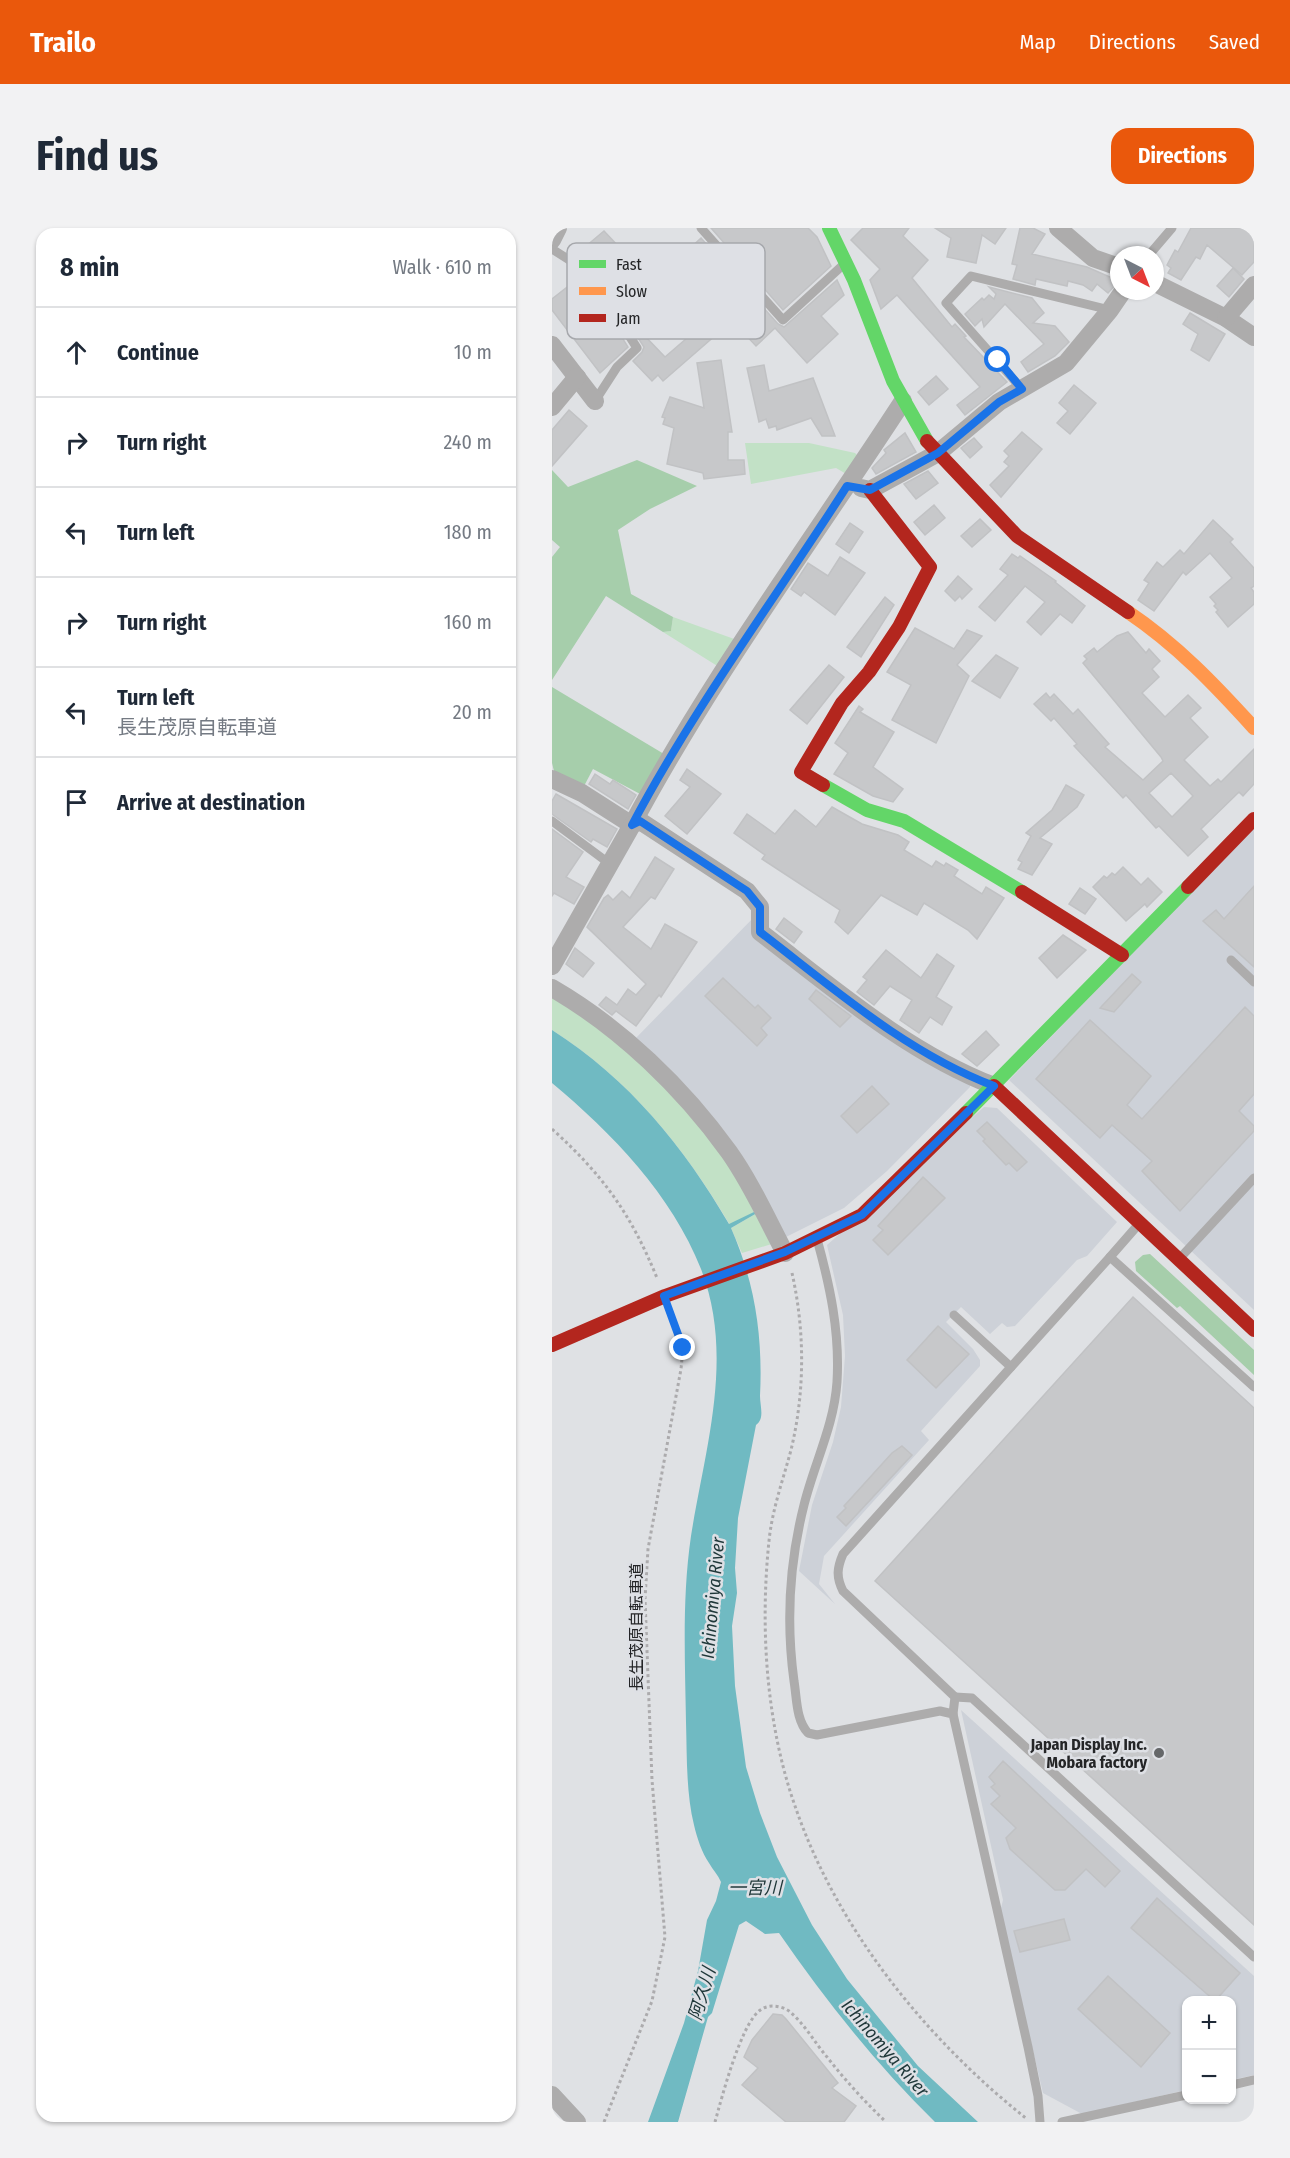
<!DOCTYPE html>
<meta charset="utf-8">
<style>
:root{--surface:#fff;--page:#f2f2f3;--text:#1f2937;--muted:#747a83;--line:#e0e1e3;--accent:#ea580c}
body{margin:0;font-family:"Fira Sans Condensed","Noto Sans JP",sans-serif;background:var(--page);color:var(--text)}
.controls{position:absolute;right:18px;bottom:18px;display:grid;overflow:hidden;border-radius:12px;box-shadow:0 2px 4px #0004}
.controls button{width:54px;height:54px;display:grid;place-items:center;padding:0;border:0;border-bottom:2px solid var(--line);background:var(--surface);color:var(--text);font:30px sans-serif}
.compass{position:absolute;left:558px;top:18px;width:54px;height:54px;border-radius:50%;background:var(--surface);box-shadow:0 2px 4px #0004;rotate:138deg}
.stop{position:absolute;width:18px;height:18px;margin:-14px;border:4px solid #1a73e8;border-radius:50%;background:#fff}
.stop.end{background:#1a73e8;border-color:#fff;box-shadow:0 2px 6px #0008}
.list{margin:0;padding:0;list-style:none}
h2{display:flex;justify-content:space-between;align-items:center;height:78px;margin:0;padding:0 24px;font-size:26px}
h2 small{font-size:20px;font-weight:400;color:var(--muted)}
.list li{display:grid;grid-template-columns:39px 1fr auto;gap:18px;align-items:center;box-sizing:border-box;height:90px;padding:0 24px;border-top:2px solid var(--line)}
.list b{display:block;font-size:22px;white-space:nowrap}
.list p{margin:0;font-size:20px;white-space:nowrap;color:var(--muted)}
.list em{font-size:20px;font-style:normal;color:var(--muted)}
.icon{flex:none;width:33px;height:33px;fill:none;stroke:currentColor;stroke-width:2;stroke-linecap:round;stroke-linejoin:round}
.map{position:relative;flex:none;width:702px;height:1894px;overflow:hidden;border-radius:18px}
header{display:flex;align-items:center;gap:36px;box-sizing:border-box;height:84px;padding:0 30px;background:var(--accent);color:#fff}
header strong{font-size:28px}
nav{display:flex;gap:33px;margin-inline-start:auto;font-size:21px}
.intro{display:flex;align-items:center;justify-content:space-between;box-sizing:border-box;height:144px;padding:0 36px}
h1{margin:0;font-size:42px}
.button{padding:15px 27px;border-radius:18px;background:var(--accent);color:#fff;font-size:21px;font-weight:700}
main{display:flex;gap:36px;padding:0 36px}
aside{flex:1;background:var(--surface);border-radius:18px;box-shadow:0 2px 4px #0004}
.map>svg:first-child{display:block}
.built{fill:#cdd1d8}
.green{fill:#c2e1c6}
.forest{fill:#a6ceab}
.water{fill:#70bac2}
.building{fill:#c7c8ca;stroke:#c1c2c4;stroke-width:1.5;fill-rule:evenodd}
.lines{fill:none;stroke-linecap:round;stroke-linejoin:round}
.path{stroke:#acabad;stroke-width:3;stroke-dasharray:3 3;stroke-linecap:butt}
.lane{stroke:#adacac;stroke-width:9}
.street{stroke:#adacac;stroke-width:18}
.fast{stroke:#63d668;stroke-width:14}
.slow{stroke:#ff974d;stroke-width:14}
.jam{stroke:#b3261e;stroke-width:14}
.route{stroke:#1a73e8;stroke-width:8}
.poi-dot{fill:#656769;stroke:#dee0e5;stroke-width:2}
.labels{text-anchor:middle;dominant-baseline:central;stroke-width:5;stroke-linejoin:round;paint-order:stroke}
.street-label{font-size:16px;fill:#242527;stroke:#dee0e5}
.poi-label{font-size:16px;font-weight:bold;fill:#242527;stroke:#dee0e5;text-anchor:end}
.water-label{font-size:18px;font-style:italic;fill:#20383a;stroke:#dee0e5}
.key{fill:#dee0e5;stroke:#a6a8ac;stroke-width:1.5}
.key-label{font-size:16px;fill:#242527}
</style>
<header>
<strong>Trailo</strong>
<nav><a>Map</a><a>Directions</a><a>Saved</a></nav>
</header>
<div class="intro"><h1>Find us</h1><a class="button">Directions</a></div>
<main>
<aside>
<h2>8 min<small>Walk · 610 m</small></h2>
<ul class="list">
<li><svg class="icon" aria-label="ahead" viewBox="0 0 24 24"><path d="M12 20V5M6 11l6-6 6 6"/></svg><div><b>Continue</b></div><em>10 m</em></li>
<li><svg class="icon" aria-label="right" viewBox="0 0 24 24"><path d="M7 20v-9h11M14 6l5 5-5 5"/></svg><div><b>Turn right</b></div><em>240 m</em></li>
<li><svg class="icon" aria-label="left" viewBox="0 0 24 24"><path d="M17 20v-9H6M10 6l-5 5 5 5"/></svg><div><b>Turn left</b></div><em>180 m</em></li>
<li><svg class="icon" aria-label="right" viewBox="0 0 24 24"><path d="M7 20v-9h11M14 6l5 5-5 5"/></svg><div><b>Turn right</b></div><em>160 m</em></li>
<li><svg class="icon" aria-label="left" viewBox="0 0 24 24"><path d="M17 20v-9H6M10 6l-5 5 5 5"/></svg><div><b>Turn left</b><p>長生茂原自転車道</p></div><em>20 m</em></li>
<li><svg class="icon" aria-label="arrive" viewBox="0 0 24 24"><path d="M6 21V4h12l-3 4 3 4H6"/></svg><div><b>Arrive at destination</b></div></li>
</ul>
</aside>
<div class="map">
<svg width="702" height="1894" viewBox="0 0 702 1894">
<rect width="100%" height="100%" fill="#dfe1e4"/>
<!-- built -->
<g class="built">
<polygon points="702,600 702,1082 457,852"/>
<polygon points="204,687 203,704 418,855 418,859 335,943 292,980 234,1009 82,812"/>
<polygon points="432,879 445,880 565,994 535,1028 525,1032 463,1098 455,1099 450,1095 438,1106 409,1079 394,1094 421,1121 428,1132 428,1138 369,1203 377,1212 272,1328 267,1356 283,1376 247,1343 260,1277 281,1214 289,1179 293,1128 291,1087 275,1017"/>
<polygon points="409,1482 702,1748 702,1847 680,1852 680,1772 634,1772 634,1862 530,1886 491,1865 448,1684 451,1672"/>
</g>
<!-- green -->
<g class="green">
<polygon points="193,215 257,215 303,225 307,229 296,247 284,240 199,256"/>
<polygon points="121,389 185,412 167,439 111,404 119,403"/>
<path d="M 0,768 C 67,806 135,876 180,938 C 189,952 196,968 204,983 L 178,997 C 132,919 77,851 0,802 Z"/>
<polygon points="205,985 223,1015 190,1025 179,1000"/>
</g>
<!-- forest -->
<g class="forest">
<polygon points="85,232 145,258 98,281 66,302 79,366 121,389 119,403 111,404 54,368 0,452 0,329 8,319 0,312 0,242 16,259"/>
<polygon points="0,459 112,526 90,567 41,541 31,560 3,547 0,535"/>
<polygon points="598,1026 702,1122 702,1147 628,1078 625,1080 584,1043 583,1034 591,1027"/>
</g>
<!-- water -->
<path class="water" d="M 0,802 C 77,851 132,919 177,996 L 204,983 L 205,985 L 179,1000 C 203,1055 211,1108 208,1168 C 208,1178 213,1191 204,1197 L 186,1290 L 183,1340 L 185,1365 L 180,1398 L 183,1458 L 194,1539 L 208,1585 L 225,1629 L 260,1697 L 295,1751 L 366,1838 L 426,1894 L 383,1894 C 324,1836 274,1773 227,1705 L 213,1706 L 194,1693 L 187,1697 L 160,1785 L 156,1789 L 126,1894 L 96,1894 L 132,1795 L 146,1743 L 155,1692 L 164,1673 L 169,1654 C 166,1647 161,1642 157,1635 C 150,1625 145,1610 142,1597 C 134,1565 135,1527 134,1494 C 133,1432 130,1369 139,1308 C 153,1220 183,1129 149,1041 C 120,967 60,905 0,855 Z"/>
<!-- building -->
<g class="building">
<polygon points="159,0 256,0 265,9 279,38 231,82"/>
<polygon points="311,0 357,0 351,8 376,32 360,50 400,99 403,96 414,108 412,109 455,154 413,187 405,177 428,159 345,67 329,81 318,52 328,41 299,12"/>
<polygon points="383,0 454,0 443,16 430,7 424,35 395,29 399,10"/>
<polygon points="468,0 481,0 493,6 480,26 535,39 567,53 556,65 545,56 540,63 531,57 516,53 515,58 484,51 483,57 461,51 465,37 460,36"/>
<polygon points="639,0 697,0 702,4 702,34 690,47 655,17 648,31 644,29 629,52 616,45 619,40 615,37 623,22 626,24"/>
<polygon points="52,3 67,19 41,39 27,24"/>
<path d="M 149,10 L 162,25 L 135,49 L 154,71 L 159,67 L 165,106 L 111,153 L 106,147 L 100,153 L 81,133 L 90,124 L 92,119 L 59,67 L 81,50 L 79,48 L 109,21 L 122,35 ZM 116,88 L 135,110 L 113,129 L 91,106 Z"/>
<polygon points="681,40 692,51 677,69 665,58"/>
<polygon points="181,46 226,96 232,99 285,52 292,67 269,88 286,106 255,135 223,100 204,118 187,100 176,51"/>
<polygon points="28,49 46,71 76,119 48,145 0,82 0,71"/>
<polygon points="437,59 480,70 492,85 481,95 503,98 517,114 503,128 476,144 469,134 492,116 453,76 432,99 430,91 423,98 413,86 430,70 432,72 437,67 442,71 444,66"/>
<polygon points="638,85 673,106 657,133 639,122 646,106 631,96"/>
<polygon points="169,132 180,204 176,204 176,232 192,232 193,246 152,251 151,245 115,236 122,200 111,196 113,190 110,189 118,169 152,180 145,135"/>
<polygon points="212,137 217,163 261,150 283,208 270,208 259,190 225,202 224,198 217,200 214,191 207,194 195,140"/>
<polygon points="384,148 396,161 377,177 366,164"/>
<polygon points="522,157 544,175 518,206 505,195 516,183 507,175"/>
<polygon points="17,182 35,198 0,238 0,202"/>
<polygon points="470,204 490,221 449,269 438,257 457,238 452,234 457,228 452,223"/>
<polygon points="353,205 364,224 324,246 320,240 334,225 332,222"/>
<polygon points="422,210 430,219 418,230 409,220"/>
<polygon points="376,243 386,255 364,271 352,256"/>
<polygon points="382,277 393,290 373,307 362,294"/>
<polygon points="428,291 439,302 420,319 409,308"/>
<polygon points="661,292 681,311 678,314 702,340 702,358 699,360 702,364 702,376 676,399 664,384 666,382 662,378 664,376 658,369 680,350 658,325 634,347 631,344 602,383 586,372 597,355 592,352 605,334 611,339 628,322 632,326"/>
<polygon points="298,295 311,304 297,325 284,316"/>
<polygon points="460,326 466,330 468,328 504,353 503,354 533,378 520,395 508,386 489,407 475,394 493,374 473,358 443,393 427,379 456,347 448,341"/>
<polygon points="288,329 313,345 283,387 252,364 249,368 239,361 256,335 276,348"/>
<polygon points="406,348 420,361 410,371 408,368 403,373 393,363"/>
<polygon points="333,369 342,377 309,429 295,419"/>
<polygon points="363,400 402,421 415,402 430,408 405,437 417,448 384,515 340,492 359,457 335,444"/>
<path d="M 576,404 L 594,425 L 597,421 L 608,433 L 600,441 L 607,449 L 590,465 L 613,489 L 636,467 L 649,480 L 638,490 L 656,509 L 632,532 L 658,558 L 666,551 L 669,554 L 702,521 L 702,556 L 691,568 L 687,564 L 649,601 L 656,609 L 636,628 L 607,598 L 604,600 L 574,567 L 571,570 L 522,518 L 525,516 L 502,490 L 499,493 L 482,476 L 494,465 L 498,470 L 502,466 L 521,486 L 526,481 L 557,516 L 553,519 L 591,552 L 611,533 L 609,529 L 531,435 L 535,431 L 532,428 L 542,420 L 545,424 L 565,408 ZM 619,545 L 641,568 L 620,589 L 597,565 Z"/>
<polygon points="444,427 466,440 448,470 420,453"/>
<polygon points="277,437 292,449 255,496 238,482"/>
<polygon points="307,478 311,481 308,484 342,504 321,539 351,561 341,574 321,568 282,546 296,525 283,515"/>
<polygon points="135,541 169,566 135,606 113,588 138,559 128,552"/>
<polygon points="43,546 58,556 61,552 84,567 76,581 37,556"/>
<polygon points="514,557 532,567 525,579 488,610 500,616 480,647 466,641 470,634 466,632 479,608 474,605 500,582"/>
<polygon points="4,566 65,601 55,619 41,611 39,614 0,586 0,573"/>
<polygon points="280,579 310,596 346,607 357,614 352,622 380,639 384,633 392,638 394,635 406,642 402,648 430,666 434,659 452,670 425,711 416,702 372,675 365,687 329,667 296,706 283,694 288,682 210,631 213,627 182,605 195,586 223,606 243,582 264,599"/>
<polygon points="0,601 31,624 14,649 32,659 22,676 2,665 0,668"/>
<polygon points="103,629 122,641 103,671 99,669 71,699 99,721 113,696 145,714 109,769 107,767 84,798 64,783 60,787 47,777 54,769 65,777 76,761 84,767 94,756 35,699 52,670 56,667 61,672 70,663 78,670"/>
<polygon points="571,639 589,657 596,650 610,664 595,679 593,676 574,693 541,659 552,648 555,650 560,645 563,647"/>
<polygon points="702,658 702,739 651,693 664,682 672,691"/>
<polygon points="528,660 544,671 533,686 517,676"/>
<polygon points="232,690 250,704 242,715 224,701"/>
<polygon points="511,707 534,722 505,750 487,730"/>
<polygon points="23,720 42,735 31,749 14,736"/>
<polygon points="334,722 369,750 385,726 402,738 384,769 400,779 390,797 378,789 367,805 348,792 360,772 338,758 322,777 305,764 315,752 311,749"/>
<polygon points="580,746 589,754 562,784 548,780"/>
<polygon points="171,750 203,780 206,777 219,790 209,800 215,807 205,818 153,768"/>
<polygon points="264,762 299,788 288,799 257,771"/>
<polygon points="693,779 702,788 702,866 687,883 702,898 702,903 628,983 590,943 600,933 560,897 548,910 484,851 538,792 599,848 575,877 590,891"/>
<polygon points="434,803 447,817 425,838 410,826"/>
<polygon points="320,858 337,876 305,905 289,888"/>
<polygon points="435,894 475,934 465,943 457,935 454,937 431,913 433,911 425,903"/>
<polygon points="371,949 393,970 336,1027 321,1012 331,1002 326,998"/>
<polygon points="581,1069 702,1180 702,1697 323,1353"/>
<polygon points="386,1098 417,1126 384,1160 355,1132"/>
<polygon points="350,1218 360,1227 294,1298 285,1289 294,1280 292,1278 340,1225"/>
<polygon points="451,1533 568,1643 553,1659 534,1641 513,1662 503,1662 458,1621 454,1610 464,1600 439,1576 448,1568 439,1559 443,1556 437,1549"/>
<polygon points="605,1670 688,1745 663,1773 579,1700"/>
<polygon points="512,1691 518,1712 468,1724 462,1703"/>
<polygon points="556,1748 618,1805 589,1839 526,1781"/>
<polygon points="221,1786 230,1787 234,1791 286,1855 280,1860 304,1878 292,1894 234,1894 190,1857 206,1840 192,1829 200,1812"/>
</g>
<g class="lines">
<!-- path -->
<g class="path">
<path d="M 0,901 C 51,947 79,986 105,1050"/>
<path d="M 240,1045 C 253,1103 253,1164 239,1222 C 231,1252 220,1282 217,1313 C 208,1400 214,1495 243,1578 C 285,1701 374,1811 475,1891"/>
<polyline points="52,1894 100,1773 113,1709 100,1552 93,1371 96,1321 129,1141 131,1120 120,1087"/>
<path d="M 163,1894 C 170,1869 188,1799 207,1783 C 215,1776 228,1777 237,1783 C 252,1795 263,1815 275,1829 C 293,1852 313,1874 334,1894"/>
</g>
<!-- lane -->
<g class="lane">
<polyline points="149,0 231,92 291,37"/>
<polyline points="0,21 22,35 44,55 85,120 65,139 43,173"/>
<polyline points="597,27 620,0"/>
<polyline points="470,161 394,75 419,48 558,82"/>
<polyline points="0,593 58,636"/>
<polyline points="679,732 702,754"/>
<path d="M 265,1011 C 278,1058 288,1104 285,1154 C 282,1198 262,1236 252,1277 C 237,1336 234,1394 242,1453 C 245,1471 244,1492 256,1505 L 265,1507 L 388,1483 L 401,1486 L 476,1819 L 486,1868 L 488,1894"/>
<polyline points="558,1029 586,997"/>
<polyline points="628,1030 702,950"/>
<polyline points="402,1087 459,1139"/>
<polyline points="403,1469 420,1470 702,1729"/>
<path d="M 401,1486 L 403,1469 L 291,1363 C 284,1349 285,1340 291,1326 L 558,1029 L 702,1159"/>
<polyline points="680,1857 702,1852"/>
<polyline points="510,1894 634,1867"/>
</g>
<!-- street -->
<g class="street">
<polyline points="506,0 541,30 567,39"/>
<polyline points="0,12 6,0"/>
<polyline points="603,55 674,90 702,109"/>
<polyline points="674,90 702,57"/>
<polyline points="0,117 43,173"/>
<polyline points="0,179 25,149"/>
<polyline points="309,260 318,262 386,225 447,174 514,135 558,82 571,63"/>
<path d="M 0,551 L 30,565 L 80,597 C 159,449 260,313 351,173"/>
<path d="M 0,738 L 80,597 L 88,593 L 195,663 L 208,679 L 208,704 C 281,760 356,825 442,858"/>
<path d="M 0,760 C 69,800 131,860 177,924 C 199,955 215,991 233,1025"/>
<polyline points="0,1867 25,1894"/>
</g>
<!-- fast -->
<g class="fast">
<polyline points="277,0 302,52 341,153 375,213"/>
<polyline points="271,557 315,582 352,593 470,664"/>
<polyline points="414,885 636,659"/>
</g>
<!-- slow -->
<path class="slow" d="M 576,384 C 625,417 663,457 702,500"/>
<!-- jam -->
<g class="jam">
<polyline points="375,213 465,308 576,384"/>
<polyline points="271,557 249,544 290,475 317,444 347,399 378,339 318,262"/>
<polyline points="636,659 702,591"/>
<polyline points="470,664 570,727"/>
<polyline points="442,858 702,1102"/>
<polyline points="0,1117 113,1068 233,1025 310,987 414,885"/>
</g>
</g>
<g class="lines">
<!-- route -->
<path class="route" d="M 131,1120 L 112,1068 L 233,1024 L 310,987 L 442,858 C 355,825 281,760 208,704 L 208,679 L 195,663 L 88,593 L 80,597 C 143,478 223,371 295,258 L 318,262 L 386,225 L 447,174 L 470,161 L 446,132"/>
</g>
<!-- markers -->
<circle class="poi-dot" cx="607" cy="1525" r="6"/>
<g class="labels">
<!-- street labels -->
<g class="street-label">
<text transform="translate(84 1399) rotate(-90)">長生茂原自転車道</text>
</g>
<!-- poi labels -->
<g class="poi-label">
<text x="595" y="1516">Japan Display Inc.<tspan x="595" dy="18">Mobara factory</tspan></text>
</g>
<!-- water labels -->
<g class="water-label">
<text transform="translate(161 1370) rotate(-85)">Ichinomiya River</text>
<text x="203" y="1660">一宮川</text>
<text transform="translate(150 1766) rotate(-74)">阿久川</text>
<text transform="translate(333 1820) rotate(49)">Ichinomiya River</text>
</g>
</g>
<!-- legend -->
<rect x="15" y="15" width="198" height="96" rx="9" class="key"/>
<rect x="27" y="32" width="27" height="8" fill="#63d668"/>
<rect x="27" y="59" width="27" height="8" fill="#ff974d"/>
<rect x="27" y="86" width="27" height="8" fill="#b3261e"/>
<g class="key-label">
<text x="64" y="42">Fast</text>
<text x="64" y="69">Slow</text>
<text x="64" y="96">Jam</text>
</g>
</svg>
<div class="controls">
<button>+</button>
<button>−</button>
</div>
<svg class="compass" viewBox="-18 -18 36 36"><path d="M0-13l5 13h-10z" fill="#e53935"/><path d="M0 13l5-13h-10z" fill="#747a83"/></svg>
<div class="stop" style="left:446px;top:132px"></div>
<div class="stop end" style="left:131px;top:1120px"></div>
</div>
</main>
